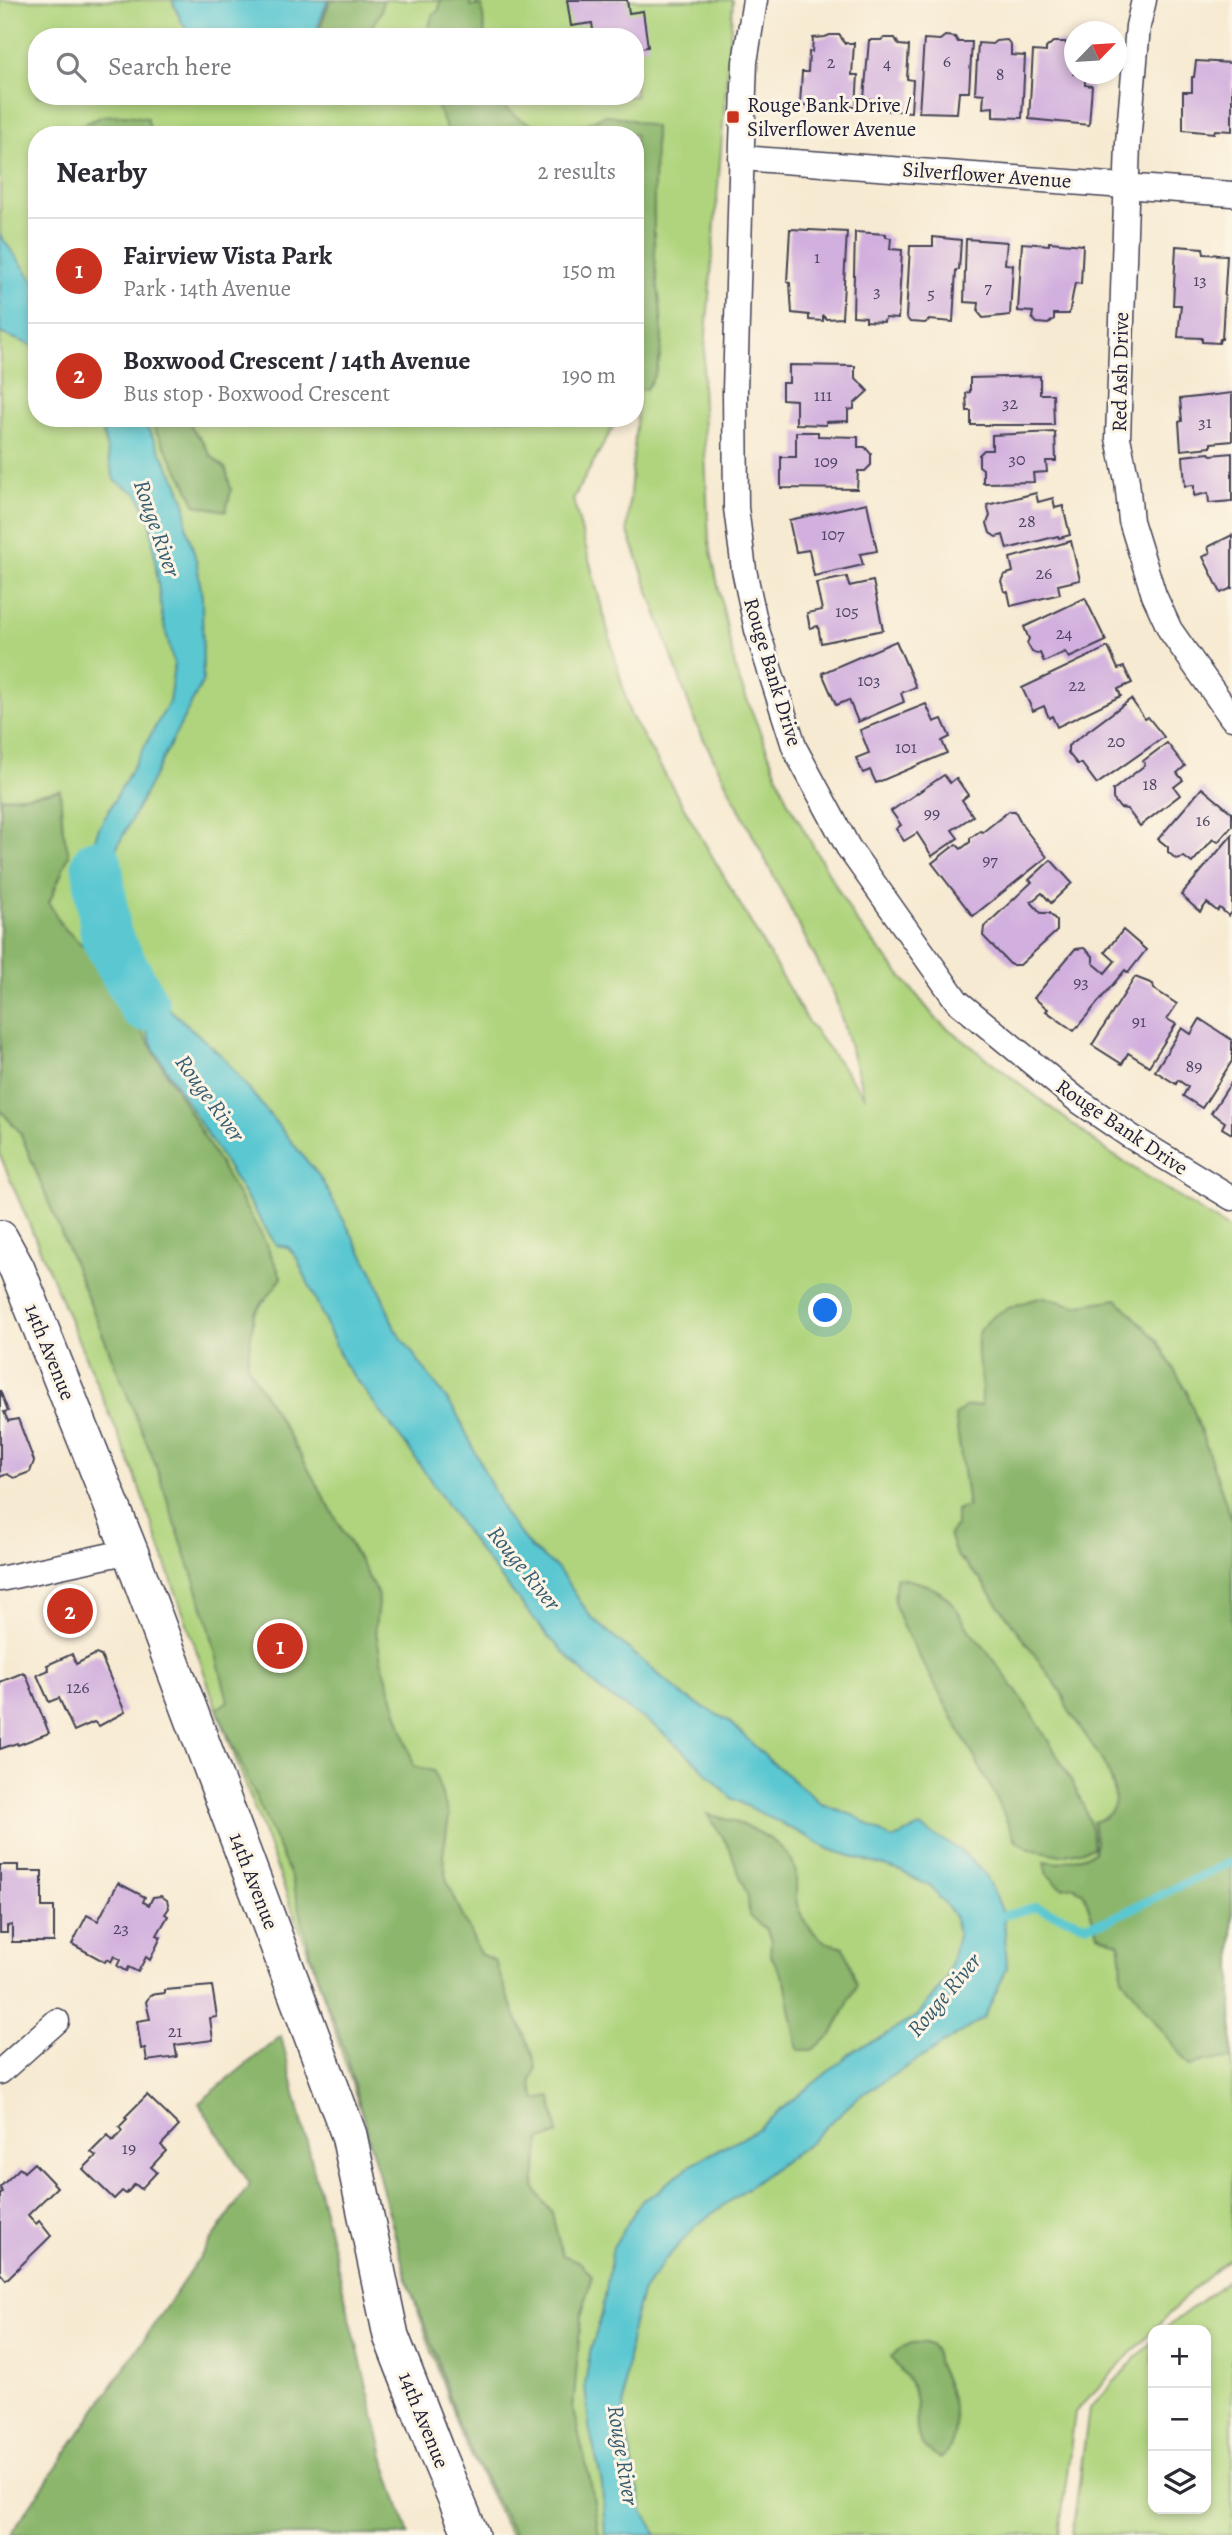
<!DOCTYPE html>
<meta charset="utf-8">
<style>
:root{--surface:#fff;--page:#f7f7f7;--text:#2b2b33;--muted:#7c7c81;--line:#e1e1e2;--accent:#c8321e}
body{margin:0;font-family:Alegreya,serif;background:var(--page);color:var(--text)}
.controls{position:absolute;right:21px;bottom:21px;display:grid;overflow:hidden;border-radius:14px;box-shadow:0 4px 10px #0003}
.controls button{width:63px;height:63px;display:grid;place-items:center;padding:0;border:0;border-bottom:2px solid var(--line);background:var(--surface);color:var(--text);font:35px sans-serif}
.compass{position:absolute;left:1064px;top:21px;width:63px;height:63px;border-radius:50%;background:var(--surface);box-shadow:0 4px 10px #0003;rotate:65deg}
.you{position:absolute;left:826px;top:1311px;width:24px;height:24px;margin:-18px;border:5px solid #fff;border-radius:50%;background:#1a73e8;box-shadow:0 0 0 10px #1a73e833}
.badge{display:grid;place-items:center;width:46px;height:46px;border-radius:50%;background:var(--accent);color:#fff;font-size:23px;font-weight:700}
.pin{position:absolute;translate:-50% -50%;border:4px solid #fff;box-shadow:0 2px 7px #0006}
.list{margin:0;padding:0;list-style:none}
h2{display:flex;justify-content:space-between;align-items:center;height:91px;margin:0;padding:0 28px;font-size:30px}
h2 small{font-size:23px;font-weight:400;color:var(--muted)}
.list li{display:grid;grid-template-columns:46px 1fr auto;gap:21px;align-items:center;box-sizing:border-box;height:105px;padding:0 28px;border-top:2px solid var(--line)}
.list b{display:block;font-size:26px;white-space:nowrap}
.list p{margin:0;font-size:23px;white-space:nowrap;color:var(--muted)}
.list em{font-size:23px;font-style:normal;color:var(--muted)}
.icon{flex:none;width:38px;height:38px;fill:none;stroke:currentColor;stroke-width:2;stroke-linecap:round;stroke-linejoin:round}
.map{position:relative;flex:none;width:1232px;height:2535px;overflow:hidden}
.search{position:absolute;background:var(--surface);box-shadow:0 4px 10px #0003;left:28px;top:28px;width:616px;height:77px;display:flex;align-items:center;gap:18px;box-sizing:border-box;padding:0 24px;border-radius:28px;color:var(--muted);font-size:26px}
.panel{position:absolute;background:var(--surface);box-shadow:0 4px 10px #0003;left:28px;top:126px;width:616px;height:301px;border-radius:28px}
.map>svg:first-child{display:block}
.green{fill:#afd47d;stroke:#687b5c;stroke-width:2;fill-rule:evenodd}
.forest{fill:#8bb66c;stroke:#566c54;stroke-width:2}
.water{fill:#5ac7d1;stroke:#3e7486;stroke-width:2}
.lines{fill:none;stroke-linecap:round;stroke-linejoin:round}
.stream{stroke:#5ac7d1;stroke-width:9}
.river{stroke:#5ac7d1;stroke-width:51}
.building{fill:#d1afde}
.street-casing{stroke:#424052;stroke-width:27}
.secondary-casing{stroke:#424052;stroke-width:38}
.street{stroke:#fff;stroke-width:24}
.secondary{stroke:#fff;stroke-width:35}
.poi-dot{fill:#c8321e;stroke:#fcf5e5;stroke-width:2.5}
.labels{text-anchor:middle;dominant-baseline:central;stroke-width:6;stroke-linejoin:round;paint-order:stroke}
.number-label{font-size:18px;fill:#4e4564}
.poi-label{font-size:21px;fill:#22223b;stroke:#fcf5e5;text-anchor:start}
.street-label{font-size:21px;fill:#22223b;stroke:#fcf5e5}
.water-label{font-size:23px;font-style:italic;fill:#365c70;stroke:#fcf5e5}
</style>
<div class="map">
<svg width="1232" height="2535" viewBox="0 0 1232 2535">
<rect width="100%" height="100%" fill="#fcf5e5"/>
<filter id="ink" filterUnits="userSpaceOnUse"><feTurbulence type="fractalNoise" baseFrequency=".0143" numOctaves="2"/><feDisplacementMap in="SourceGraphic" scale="14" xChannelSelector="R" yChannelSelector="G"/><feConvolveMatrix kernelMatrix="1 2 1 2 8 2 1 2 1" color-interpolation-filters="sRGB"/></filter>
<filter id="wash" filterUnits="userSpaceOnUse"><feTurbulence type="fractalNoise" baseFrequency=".00686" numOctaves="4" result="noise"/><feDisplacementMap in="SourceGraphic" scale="28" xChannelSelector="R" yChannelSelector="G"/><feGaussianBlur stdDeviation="1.57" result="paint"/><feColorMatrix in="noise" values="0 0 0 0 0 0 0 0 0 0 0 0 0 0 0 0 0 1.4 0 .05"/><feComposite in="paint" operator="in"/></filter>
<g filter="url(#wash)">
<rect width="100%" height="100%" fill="#f7ead2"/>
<!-- green -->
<g class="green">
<path d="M 0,0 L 476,0 L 477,6 L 477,0 L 733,0 L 702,385 L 709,542 L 736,672 L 788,802 L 856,921 L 937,1020 L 1110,1153 L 1232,1231 L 1232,2256 L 1191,2291 L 1075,2412 L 1059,2535 L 510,2535 L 459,2431 L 407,2279 L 366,2127 L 314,1967 L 217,1709 L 132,1467 L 0,1155 ZM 37,37 L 635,37 L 635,96 L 37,96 ZM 37,135 L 635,135 L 654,217 L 627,529 L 696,724 L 834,994 L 865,1097 L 808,1022 L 630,714 L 573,499 L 618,418 L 37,418 Z"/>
<polygon points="1232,2277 1232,2535 1072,2535 1089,2409 1153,2340 1153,2509 1206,2509 1206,2330 1163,2330"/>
</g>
<!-- forest -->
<g class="forest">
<polygon points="330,0 383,0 381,12 366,37 317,37"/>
<polygon points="440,0 469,0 471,6 482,6 485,37 426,37 432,16 439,10"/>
<path d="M 433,96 L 496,96 C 514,126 555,135 588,123 C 594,121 601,115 607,115 C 623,116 640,123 655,127 C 655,170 652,214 655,257 C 657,298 674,354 646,389 L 635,390 L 635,135 L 449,135 Z"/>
<polygon points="126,115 147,118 152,135 64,135 65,132 103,116"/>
<polygon points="148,418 190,418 192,429 201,439 211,456 226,469 231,490 226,511 196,505 184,480"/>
<polygon points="60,790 63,830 69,855 49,903 62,926 99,961 149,1043 261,1234 282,1278 254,1314 247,1365 301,1456 379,1596 375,1627 381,1659 414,1766 434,1771 449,1816 443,1855 447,1881 480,1954 495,1961 508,1998 532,2051 536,2068 531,2081 536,2100 551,2097 558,2134 540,2140 534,2187 552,2213 562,2255 581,2262 592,2276 581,2317 573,2410 591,2484 599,2535 514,2535 458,2425 433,2346 407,2279 345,2051 314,1967 292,1879 217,1709 228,1701 207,1619 155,1463 20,1132 0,1110 0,798 32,795"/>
<path d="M 1044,1297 L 1075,1306 L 1117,1299 L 1157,1340 L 1187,1392 L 1232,1520 L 1232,2059 L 1204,2061 L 1190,2067 L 1122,1978 C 1121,1965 1122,1955 1119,1944 L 1098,1934 L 1084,1894 L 1075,1886 L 1062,1888 L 1047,1874 L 1045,1861 L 1059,1863 L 1094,1853 L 1096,1840 L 1093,1822 C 1149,1808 1081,1733 1068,1709 C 1065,1704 1064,1698 1062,1693 L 979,1578 L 956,1555 L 949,1534 L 956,1526 L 956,1510 L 968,1506 L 955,1415 L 965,1407 L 981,1405 C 984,1385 980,1375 978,1356 C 978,1350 977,1339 979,1334 C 986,1312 1023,1302 1044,1297 Z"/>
<path d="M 896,1577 C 913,1580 937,1586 949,1600 C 958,1609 963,1621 970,1631 C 977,1640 985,1647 991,1656 C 1017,1691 1099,1808 1093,1848 L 1061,1855 L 1030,1849 L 1016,1841 L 996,1797 L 901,1623 L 894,1602 Z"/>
<path d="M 707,1814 C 735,1821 769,1832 788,1855 C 799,1870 796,1880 796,1896 C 796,1912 811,1932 824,1941 C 829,1944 838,1945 844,1947 L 857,1985 L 832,2035 L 812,2050 L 798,2050 L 785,1981 L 770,1954 L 771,1941 L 766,1929 L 749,1916 L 748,1897 L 729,1847 Z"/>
<polygon points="281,2036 387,2468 409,2535 10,2535 250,2184 199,2103"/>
<path d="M 912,2343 C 918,2343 928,2341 932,2347 C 938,2353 936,2361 939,2367 C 951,2390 967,2440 940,2458 C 904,2442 923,2416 913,2389 C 909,2377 897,2368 891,2357 L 900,2348 Z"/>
</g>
<!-- water -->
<g class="water">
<polygon points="172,0 328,0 314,37 193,37 182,23"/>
<polygon points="0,235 37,285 37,351 29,344 0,333"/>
<polygon points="97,418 140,418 146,425 177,482 186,506 186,525 197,563 202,597 203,681 113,855 109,897 129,947 166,1006 223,1057 320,1177 374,1275 395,1329 456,1412 507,1518 532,1549 558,1569 591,1617 685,1697 729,1721 767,1758 822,1804 855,1816 892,1839 920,1827 960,1850 986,1875 1004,1915 1007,1968 984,2018 857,2098 810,2142 697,2225 665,2260 642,2293 632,2328 625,2381 624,2414 630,2452 643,2511 657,2535 605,2535 602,2484 589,2427 585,2385 590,2352 602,2314 613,2247 642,2200 657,2193 669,2181 697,2161 755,2131 857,2048 878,2039 917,2016 946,1980 958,1936 954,1915 931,1887 900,1871 828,1849 814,1840 731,1798 696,1762 656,1727 602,1692 546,1634 476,1547 409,1449 344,1364 297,1258 288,1247 276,1245 154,1049 82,874 99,828 169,702 174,665 162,616 150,520 138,494 114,480 101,425"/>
</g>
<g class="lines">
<!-- stream -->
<polyline class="stream" points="994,1918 1036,1907 1086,1925 1106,1921 1232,1861"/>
<!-- river -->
<polyline class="river" points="97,864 106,936 144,1006"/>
</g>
<g id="blocks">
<!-- building -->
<g class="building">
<polygon points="567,0 627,0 629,13 643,11 648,47 635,49 635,37 594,37 592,23 571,26"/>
<polygon points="830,35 840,35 844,43 854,43 852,75 858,75 856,107 800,105 802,72 808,72 809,52 812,52 813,38 825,37"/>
<polygon points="945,36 955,37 958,42 972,42 969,92 959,92 957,113 919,112 924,39 940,40"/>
<polygon points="884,38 895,38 899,45 909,46 907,79 913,80 911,112 871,109 871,99 864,99 869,40 881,40"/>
<polygon points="1007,40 1011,45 1011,55 1025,56 1022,118 993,117 993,107 983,108 984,94 975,93 978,43 992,44 996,41"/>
<polygon points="1053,42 1065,42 1069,48 1069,53 1074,54 1074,74 1085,74 1085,85 1092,86 1089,125 1029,119 1033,51 1046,52 1046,48"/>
<polygon points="1196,61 1232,63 1232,131 1215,130 1214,133 1183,130 1183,92 1192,92 1192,77 1194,77"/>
<polygon points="790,229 847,232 842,318 826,319 823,316 823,321 809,320 809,315 792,313 790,283 787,282"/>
<polygon points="855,232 886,234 886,237 891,238 890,249 902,250 898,319 885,318 884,322 866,321 866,317 853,316"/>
<polygon points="933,237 961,240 959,270 956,270 953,322 929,320 925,323 910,322 906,317 910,246 933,246"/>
<polygon points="966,239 1007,242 1005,264 1013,265 1010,315 983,318 978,312 979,303 964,302"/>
<polygon points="1049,242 1083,245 1081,284 1075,283 1069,314 1054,314 1054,319 1048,324 1037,323 1032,318 1033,312 1018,311 1022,243 1049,245"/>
<polygon points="1176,246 1203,248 1204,254 1227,255 1222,339 1220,339 1219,343 1202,342 1202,338 1178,337 1181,305 1173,305"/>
<polygon points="789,365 855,366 855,377 868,391 854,404 854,409 848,410 848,421 826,422 826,425 796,424 796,400 782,399 782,383 789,383"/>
<polygon points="1040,376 1040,394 1053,394 1054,425 971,425 971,411 967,411 966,393 970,392 970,378"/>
<polygon points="1232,393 1232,441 1211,443 1211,447 1181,450 1179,422 1182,421 1180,399"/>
<polygon points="796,432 818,432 818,436 858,437 858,447 865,447 871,454 871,465 865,471 858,471 857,489 781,488 781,457 796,457"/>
<polygon points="1055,432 1056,461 1046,461 1047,472 1033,473 1034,482 983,483 983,469 979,466 979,455 984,450 992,450 992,435"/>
<polygon points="1209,453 1211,455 1232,453 1232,501 1209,503 1208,493 1194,496 1194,485 1185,486 1183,456"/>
<polygon points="1036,493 1038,502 1053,498 1055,508 1063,506 1070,535 1059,538 1058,536 1007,549 1003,535 996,537 990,533 987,523 990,516 987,505"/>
<polygon points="867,503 877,551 860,554 863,565 814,576 809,550 796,552 789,520"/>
<polygon points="1232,535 1232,588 1221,593 1203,557 1210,553 1208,547"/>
<polygon points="1071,541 1080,580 1058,585 1060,594 1011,606 1008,592 1004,591 1001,581 1004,575 1013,572 1010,558"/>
<polygon points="847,577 849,586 873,581 883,630 821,643 818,626 810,628 807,613 822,610 816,583"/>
<polygon points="1085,598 1106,641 1069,658 1065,652 1044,662 1040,653 1037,654 1032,652 1027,643 1029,639 1024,627"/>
<polygon points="896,641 916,687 901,693 904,702 858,722 849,700 836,705 822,673"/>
<polygon points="1108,647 1118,669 1124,667 1132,683 1118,689 1121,696 1057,727 1052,716 1049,718 1044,706 1033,711 1022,688"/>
<polygon points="1131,699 1145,719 1148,717 1164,737 1097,784 1082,764 1077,764 1068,753 1068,746"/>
<polygon points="926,704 934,722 942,719 950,737 942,741 947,753 876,783 870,770 863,773 856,758 869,753 860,730"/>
<polygon points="1167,743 1185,766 1177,773 1183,780 1174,787 1180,795 1140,826 1127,809 1120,808 1113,799 1113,790 1145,765 1143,761"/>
<polygon points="944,775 950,783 956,778 968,795 962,800 973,816 952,830 958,838 932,856 917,833 904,841 896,829 901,825 891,811"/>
<polygon points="1202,788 1232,813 1232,826 1218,842 1213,839 1192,863 1184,857 1176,859 1168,852 1168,847 1158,839"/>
<polygon points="1009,811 1015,811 1024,828 1047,857 973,916 932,863 956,844 961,849 970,842 970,838 980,831 983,832"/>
<polygon points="1232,835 1232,912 1229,916 1220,908 1217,911 1207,903 1200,912 1181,895"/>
<polygon points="1051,860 1072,883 1051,903 1042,893 1031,902 1041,913 1049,913 1057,921 1057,931 1020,965 1011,965 983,936 984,927 1032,882 1029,880"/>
<polygon points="1123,930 1146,950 1128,973 1125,970 1074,1031 1046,1011 1048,1009 1034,998 1075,949 1084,948 1093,956 1093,963 1105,973 1115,961 1105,952"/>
<polygon points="1135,977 1153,984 1154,989 1177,1004 1167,1019 1176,1024 1149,1066 1128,1053 1122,1064 1092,1045"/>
<polygon points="1200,1019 1232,1040 1232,1061 1202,1108 1183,1096 1188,1087 1178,1080 1176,1084 1155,1071 1182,1028 1191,1034"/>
<polygon points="1232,1081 1232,1134 1222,1128 1225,1122 1211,1113"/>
<polygon points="0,1390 8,1411 4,1412 8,1421 18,1419 34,1461 30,1472 14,1478 7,1474 0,1477"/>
<polygon points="72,1654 76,1664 96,1654 101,1656 125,1712 99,1726 94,1722 74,1731 59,1698 49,1702 37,1675 49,1670 47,1665"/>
<polygon points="22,1673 26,1675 49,1733 18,1745 17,1743 0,1749 0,1682"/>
<polygon points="0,1865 18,1865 18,1871 42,1871 42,1907 54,1907 54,1942 12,1942 12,1925 7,1926 7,1933 0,1933"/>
<polygon points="118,1883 145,1897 143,1902 149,1905 153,1897 161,1896 167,1900 169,1908 165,1914 168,1916 157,1935 161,1937 150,1960 146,1957 138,1972 128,1967 126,1971 117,1966 120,1960 114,1956 111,1962 107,1959 105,1962 72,1944 87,1915 98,1921"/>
<polygon points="212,1986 217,2017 210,2018 213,2040 175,2045 177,2057 147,2061 145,2048 141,2049 137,2021 150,2019 146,2002 150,1995 165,1993 165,1990"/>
<polygon points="147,2095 179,2126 161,2145 166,2151 151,2167 157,2172 141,2189 135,2184 126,2194 122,2191 114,2199 83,2169 96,2156 91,2152 108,2135 113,2141 122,2131 119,2127 127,2119 125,2117"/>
<polygon points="34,2163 57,2187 28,2215 36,2224 39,2221 51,2236 6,2280 0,2273 0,2194 2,2192 0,2187 20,2168 24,2172"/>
</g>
</g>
</g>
<g filter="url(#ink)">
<use href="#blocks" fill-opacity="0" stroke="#424052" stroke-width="2"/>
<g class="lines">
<!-- street casing -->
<g class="street-casing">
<g id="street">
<polyline points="755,0 745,62 742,143 735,391 736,508 744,570 757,630 795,749 848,847 957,1001 1076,1099 1130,1136 1232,1198"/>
<polyline points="1144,0 1138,26 1128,143 1118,438 1127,481 1131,521 1154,595 1170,630 1232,718"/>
<polyline points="741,158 1232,194"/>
<polyline points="0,1579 130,1551"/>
<polyline points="0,2072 57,2021"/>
</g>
</g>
<!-- secondary casing -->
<g class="secondary-casing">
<polyline id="secondary" points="0,1238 17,1269 130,1551 349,2135 391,2336 435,2449 471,2535"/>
</g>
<!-- street -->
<use href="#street" class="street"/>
<!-- secondary -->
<use href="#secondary" class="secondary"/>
</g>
</g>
<!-- markers -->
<rect class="poi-dot" x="726" y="110" width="14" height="14" rx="3.5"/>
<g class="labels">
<!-- number labels -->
<g class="number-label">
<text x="947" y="61">6</text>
<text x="831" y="62">2</text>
<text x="887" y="63">4</text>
<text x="1000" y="74">8</text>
<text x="817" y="257">1</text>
<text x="1200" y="280">13</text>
<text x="988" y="287">7</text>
<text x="877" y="291">3</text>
<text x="931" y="293">5</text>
<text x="823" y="395">111</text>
<text x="1010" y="403">32</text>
<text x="1205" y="422">31</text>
<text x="1017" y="459">30</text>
<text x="826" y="461">109</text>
<text x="1027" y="521">28</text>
<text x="833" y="534">107</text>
<text x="1044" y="573">26</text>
<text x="847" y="611">105</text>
<text x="1064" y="633">24</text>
<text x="869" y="680">103</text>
<text x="1077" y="685">22</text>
<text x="1116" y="741">20</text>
<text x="906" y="747">101</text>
<text x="1150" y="784">18</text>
<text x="932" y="813">99</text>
<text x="1203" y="820">16</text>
<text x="990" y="860">97</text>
<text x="1081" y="982">93</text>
<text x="1139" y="1021">91</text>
<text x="1194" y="1066">89</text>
<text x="78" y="1687">126</text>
<text x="121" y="1928">23</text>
<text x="175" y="2031">21</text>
<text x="129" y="2148">19</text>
</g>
<!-- poi labels -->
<g class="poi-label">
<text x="747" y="105">Rouge Bank Drive /<tspan x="747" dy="24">Silverflower Avenue</tspan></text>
</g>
<!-- street labels -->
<g class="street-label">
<text transform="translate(987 175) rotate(4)">Silverflower Avenue</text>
<text transform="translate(1120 372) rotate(-89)">Red Ash Drive</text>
<text transform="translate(773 672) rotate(73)">Rouge Bank Drive</text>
<text transform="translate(1122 1127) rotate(34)">Rouge Bank Drive</text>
<text transform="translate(50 1352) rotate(68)">14th Avenue</text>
<text transform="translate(254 1881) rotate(69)">14th Avenue</text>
<text transform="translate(424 2420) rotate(68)">14th Avenue</text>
</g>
<!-- water labels -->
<g class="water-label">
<text transform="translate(157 528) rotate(71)">Rouge River</text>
<text transform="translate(210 1098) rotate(54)">Rouge River</text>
<text transform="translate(524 1568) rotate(51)">Rouge River</text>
<text transform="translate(944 1995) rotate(-50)">Rouge River</text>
<text transform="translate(623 2455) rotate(81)">Rouge River</text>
</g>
</g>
</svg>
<div class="controls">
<button>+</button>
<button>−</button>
<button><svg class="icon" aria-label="layers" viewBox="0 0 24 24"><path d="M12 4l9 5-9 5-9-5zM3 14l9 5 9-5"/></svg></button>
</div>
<svg class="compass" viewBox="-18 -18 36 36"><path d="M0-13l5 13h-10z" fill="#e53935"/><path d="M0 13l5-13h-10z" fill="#7c7c81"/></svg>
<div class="you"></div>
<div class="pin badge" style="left:280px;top:1646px">1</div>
<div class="pin badge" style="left:70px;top:1611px">2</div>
<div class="search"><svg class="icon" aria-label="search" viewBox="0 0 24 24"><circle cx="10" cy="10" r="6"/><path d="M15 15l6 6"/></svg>Search here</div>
<section class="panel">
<h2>Nearby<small>2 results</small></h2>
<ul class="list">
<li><span class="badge">1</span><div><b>Fairview Vista Park</b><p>Park · 14th Avenue</p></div><em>150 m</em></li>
<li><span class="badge">2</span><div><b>Boxwood Crescent / 14th Avenue</b><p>Bus stop · Boxwood Crescent</p></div><em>190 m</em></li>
</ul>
</section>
</div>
